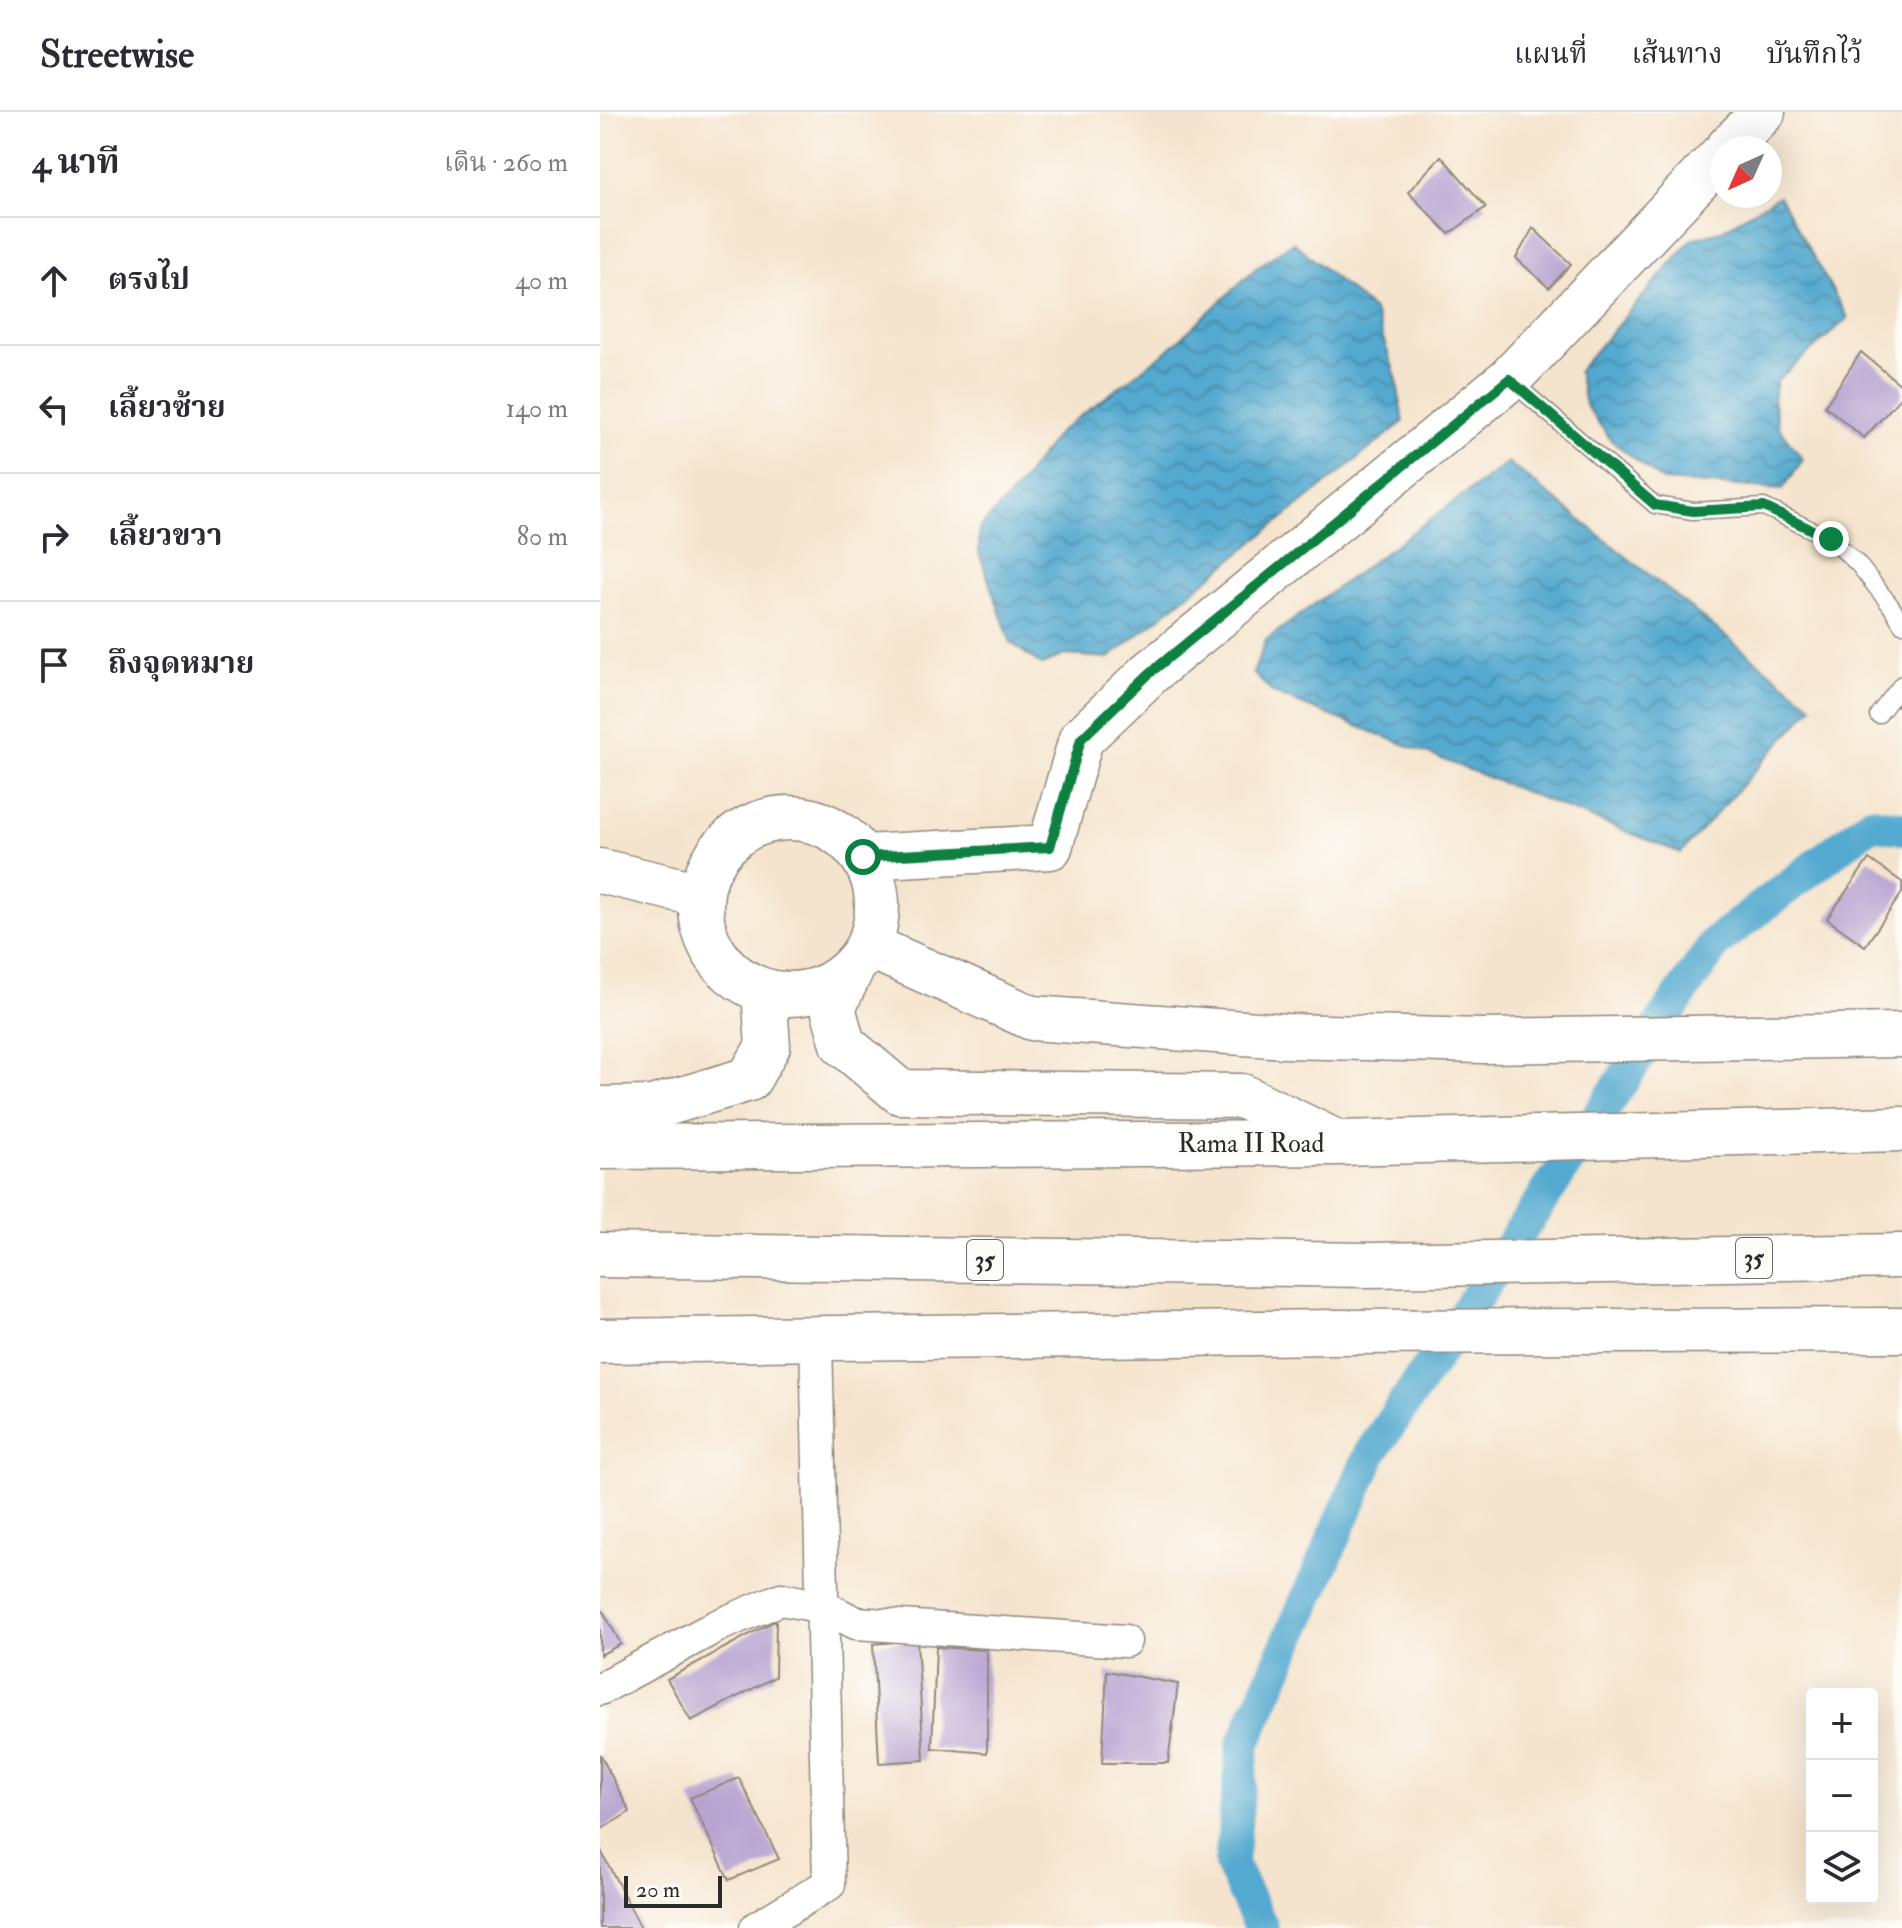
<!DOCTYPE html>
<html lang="th">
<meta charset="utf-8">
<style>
:root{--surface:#fff;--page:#f2f2f3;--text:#2b2b33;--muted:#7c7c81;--line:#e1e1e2}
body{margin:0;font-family:"IM FELL Double Pica","Noto Serif Thai",serif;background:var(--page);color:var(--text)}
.controls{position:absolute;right:24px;bottom:24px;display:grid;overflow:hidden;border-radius:8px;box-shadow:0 8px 32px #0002}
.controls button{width:72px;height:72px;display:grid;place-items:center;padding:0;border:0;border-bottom:2px solid var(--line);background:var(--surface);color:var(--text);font:40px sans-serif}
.compass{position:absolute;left:1110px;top:24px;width:72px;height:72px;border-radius:50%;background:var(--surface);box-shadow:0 8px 32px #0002;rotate:225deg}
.scale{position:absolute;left:24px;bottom:20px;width:98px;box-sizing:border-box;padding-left:8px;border:4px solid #2b2b2b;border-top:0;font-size:22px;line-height:28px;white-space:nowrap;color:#2b2b2b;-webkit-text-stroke:6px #fdfcf7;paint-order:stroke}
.stop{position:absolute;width:24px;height:24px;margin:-18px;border:6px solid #0b8043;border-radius:50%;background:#fff}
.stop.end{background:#0b8043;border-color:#fff;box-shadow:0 2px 8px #0008}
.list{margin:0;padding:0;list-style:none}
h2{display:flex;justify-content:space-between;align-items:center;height:104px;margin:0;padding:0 32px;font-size:34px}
h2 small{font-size:26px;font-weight:400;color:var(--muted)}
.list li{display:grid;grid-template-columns:52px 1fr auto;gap:24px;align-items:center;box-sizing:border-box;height:128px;padding:0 32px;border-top:2px solid var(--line)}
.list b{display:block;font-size:30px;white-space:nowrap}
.list em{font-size:26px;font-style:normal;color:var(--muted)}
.icon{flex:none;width:44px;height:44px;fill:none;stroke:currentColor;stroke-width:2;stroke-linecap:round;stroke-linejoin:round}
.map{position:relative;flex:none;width:1302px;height:1816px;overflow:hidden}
header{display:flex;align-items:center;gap:48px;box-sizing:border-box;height:112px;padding:0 40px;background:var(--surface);border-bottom:2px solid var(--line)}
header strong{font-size:38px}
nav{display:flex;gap:44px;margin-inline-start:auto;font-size:28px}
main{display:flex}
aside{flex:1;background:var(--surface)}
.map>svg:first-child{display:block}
.water{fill:url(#water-waves);stroke:#3e6a7d;stroke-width:2}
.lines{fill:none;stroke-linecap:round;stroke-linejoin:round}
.canal{stroke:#52a9cf;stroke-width:34}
.building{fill:#b8a4d1}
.lane-casing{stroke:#90887c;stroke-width:19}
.street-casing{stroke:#90887c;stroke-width:35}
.secondary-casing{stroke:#90887c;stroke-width:47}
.highway-casing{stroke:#90887c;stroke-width:47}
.lane{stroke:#fff;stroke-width:16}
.street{stroke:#fff;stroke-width:32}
.secondary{stroke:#fff;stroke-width:44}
.highway{stroke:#fff;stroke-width:44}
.route{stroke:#0b8043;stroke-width:10}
.labels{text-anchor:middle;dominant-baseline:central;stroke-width:7;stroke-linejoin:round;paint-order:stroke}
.shield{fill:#fdfcf7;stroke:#6a6a68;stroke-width:2}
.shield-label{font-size:24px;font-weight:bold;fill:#2b2b2b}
.street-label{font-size:26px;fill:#2b2b2b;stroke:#fdfcf7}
</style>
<header>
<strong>Streetwise</strong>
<nav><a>แผนที่</a><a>เส้นทาง</a><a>บันทึกไว้</a></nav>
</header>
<main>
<aside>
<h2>4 นาที<small>เดิน · 260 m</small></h2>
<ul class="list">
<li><svg class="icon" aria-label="ahead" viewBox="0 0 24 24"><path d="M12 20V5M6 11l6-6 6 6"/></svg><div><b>ตรงไป</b></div><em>40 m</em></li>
<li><svg class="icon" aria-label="left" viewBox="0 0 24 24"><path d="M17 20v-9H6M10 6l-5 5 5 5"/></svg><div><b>เลี้ยวซ้าย</b></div><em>140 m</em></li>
<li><svg class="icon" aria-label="right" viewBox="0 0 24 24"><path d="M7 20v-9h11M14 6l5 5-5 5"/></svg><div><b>เลี้ยวขวา</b></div><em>80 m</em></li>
<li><svg class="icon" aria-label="arrive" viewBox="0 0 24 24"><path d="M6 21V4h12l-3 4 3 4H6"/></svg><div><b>ถึงจุดหมาย</b></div></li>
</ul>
</aside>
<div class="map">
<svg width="1302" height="1816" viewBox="0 0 1302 1816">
<defs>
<pattern id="water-waves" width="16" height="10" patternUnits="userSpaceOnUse" patternTransform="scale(2)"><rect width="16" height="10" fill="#52a9cf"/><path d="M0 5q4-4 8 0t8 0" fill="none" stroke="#448aa8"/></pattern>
</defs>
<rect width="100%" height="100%" fill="#fdfcf7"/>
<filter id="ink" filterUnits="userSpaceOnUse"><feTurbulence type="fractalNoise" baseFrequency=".0125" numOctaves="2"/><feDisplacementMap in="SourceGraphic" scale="16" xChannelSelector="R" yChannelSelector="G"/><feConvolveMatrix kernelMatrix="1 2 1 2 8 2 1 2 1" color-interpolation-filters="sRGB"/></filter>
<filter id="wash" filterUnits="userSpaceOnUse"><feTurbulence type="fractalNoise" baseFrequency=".006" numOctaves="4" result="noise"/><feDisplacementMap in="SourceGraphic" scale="32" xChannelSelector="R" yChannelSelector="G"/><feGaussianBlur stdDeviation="1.8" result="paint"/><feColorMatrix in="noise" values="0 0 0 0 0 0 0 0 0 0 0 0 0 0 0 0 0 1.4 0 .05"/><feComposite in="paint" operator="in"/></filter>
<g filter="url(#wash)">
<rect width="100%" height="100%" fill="#f5e4cd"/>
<!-- water -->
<g class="water">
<polygon points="1179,84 1248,206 1177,269 1173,287 1178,315 1203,347 1183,377 1063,369 1012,329 985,293 978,259 1092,127 1120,119"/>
<polygon points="693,130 774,199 797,268 803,310 509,546 464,543 442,553 411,531 379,441 379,417 416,377 458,321 567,239 656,156"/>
<polygon points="908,350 1213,594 1081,741 673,581 653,561 666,528"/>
</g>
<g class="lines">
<!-- canal -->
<polyline class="canal" points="662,1816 631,1752 643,1633 772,1339 1116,830 1271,711 1302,716"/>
</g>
<g id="blocks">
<!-- building -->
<g class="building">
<polygon points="841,44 886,95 849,122 808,80"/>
<polygon points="933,116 971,152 949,176 916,146"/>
<polygon points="1261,240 1302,274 1302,284 1264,326 1225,294"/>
<polygon points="1269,747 1302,770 1302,781 1265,834 1227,807"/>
<polygon points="0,1494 21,1532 0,1543"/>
<polygon points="176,1508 175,1565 91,1609 67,1567"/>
<polygon points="317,1528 324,1648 279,1651 273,1532"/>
<polygon points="336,1535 387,1538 387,1641 332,1636"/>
<polygon points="507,1559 578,1572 568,1651 502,1651"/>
<polygon points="0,1642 30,1700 0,1718"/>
<polygon points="139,1666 179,1747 129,1768 90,1686"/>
<polygon points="0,1737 41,1816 0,1816"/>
</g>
</g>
</g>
<g filter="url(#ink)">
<use href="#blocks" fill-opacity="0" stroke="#90887c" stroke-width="2"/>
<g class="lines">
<!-- lane casing -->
<g class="lane-casing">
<g id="lane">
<polyline points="910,268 1055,393 1093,399 1164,395 1231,427 1258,452 1291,494 1302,512"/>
<polyline points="1278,603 1302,572"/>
</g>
</g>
<!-- street casing -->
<g class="street-casing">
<g id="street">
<polyline points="0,1577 117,1514 181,1487 224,1495 256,1511 525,1529"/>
<polyline points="156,1816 229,1772 216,1228"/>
</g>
</g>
<!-- secondary casing -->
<g class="secondary-casing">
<g id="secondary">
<polyline points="1128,36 1163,0"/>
<polyline points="263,745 450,735 481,627 550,561 909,267 1122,43"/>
<polyline points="0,759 101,783"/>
<polyline points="269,834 432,906 686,924 884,929 1302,923"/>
<polyline points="0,1229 733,1220 1302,1218"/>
</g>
</g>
<!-- highway casing -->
<g class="highway-casing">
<g id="highway">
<circle cx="189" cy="794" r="88"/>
<polyline points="251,858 233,896 243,932 300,980 642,984 730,1027"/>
<polyline points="0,997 52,996 149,967 168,934 164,879"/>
<polyline points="0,1035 739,1031 1302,1017"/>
<polyline points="0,1143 770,1153 1302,1144"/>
</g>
</g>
<!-- lane -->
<use href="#lane" class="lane"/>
<!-- street -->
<use href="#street" class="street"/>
<!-- secondary -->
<use href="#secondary" class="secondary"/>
<!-- highway -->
<use href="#highway" class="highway"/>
</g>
</g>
<g class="lines" filter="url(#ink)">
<!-- route -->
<polyline class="route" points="263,745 450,735 481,627 550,561 909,267 1055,393 1093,399 1164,395 1231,427"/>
</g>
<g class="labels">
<!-- shield labels -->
<g class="shield">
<rect x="1136" y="1126" width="36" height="40" rx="6"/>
<rect x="367" y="1128" width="36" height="40" rx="6"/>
</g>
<g class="shield-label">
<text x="1154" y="1146">35</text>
<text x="385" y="1148">35</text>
</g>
<!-- street labels -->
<g class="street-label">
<text x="651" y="1032">Rama II Road</text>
</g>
</g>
</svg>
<div class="controls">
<button>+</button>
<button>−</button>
<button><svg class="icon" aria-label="layers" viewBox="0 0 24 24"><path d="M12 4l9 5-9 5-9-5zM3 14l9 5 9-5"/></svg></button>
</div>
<svg class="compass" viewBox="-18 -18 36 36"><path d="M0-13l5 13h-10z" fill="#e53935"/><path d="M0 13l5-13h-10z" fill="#7c7c81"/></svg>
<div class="scale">20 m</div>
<div class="stop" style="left:263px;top:745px"></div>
<div class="stop end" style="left:1231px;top:427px"></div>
</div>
</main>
